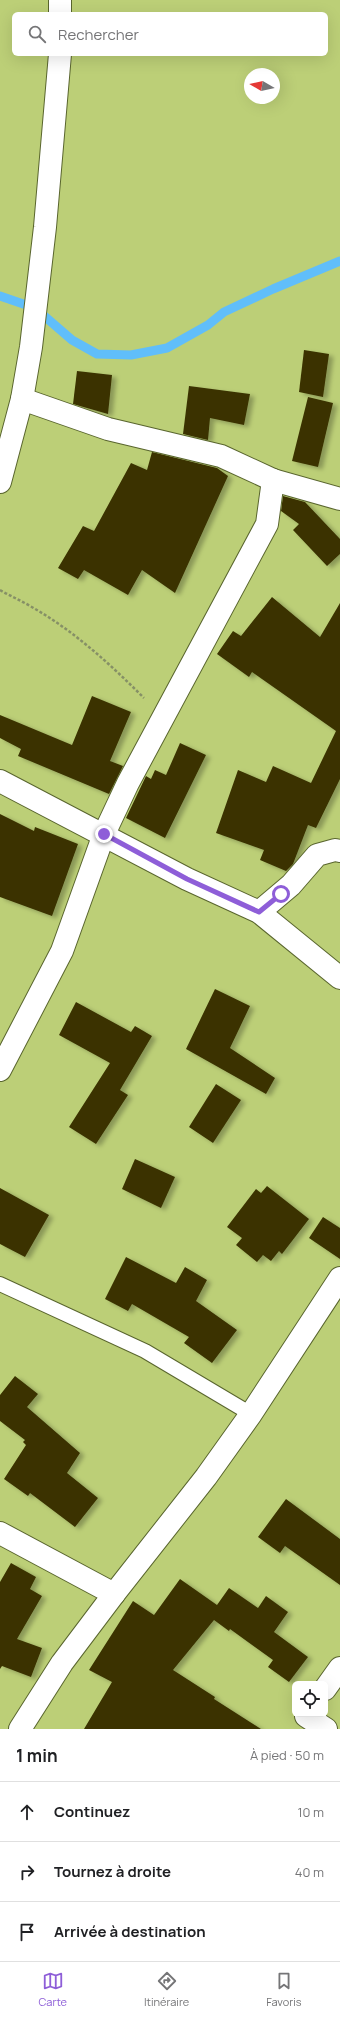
<!DOCTYPE html>
<html lang="fr">
<meta charset="utf-8">
<style>
:root{--surface:#fff;--page:#f2f2f2;--text:#202124;--muted:#757577;--line:#e0e0e0;--accent:#8e5ed8}
body{margin:0;font-family:Manrope,sans-serif;background:var(--page);color:var(--text)}
.controls{position:absolute;right:12px;bottom:12px;display:grid;overflow:hidden;border-radius:6px;box-shadow:0 4px 16px #0002}
.controls button{width:36px;height:36px;display:grid;place-items:center;padding:0;border:0;border-bottom:1px solid var(--line);background:var(--surface);color:var(--text);font:20px sans-serif}
.compass{position:absolute;left:244px;top:68px;width:36px;height:36px;border-radius:50%;background:var(--surface);box-shadow:0 4px 16px #0002;rotate:279deg}
.stop{position:absolute;width:12px;height:12px;margin:-9px;border:3px solid #8e5ed8;border-radius:50%;background:#fff}
.stop.end{background:#8e5ed8;border-color:#fff;box-shadow:0 1px 4px #0008}
.list{margin:0;padding:0;list-style:none}
h2{display:flex;justify-content:space-between;align-items:center;height:52px;margin:0;padding:0 16px;font-size:17px}
h2 small{font-size:13px;font-weight:400;color:var(--muted)}
.list li{display:grid;grid-template-columns:26px 1fr auto;gap:12px;align-items:center;box-sizing:border-box;height:60px;padding:0 16px;border-top:1px solid var(--line)}
.list b{display:block;font-size:15px;white-space:nowrap}
.list em{font-size:13px;font-style:normal;color:var(--muted)}
.icon{flex:none;width:22px;height:22px;fill:none;stroke:currentColor;stroke-width:2;stroke-linecap:round;stroke-linejoin:round}
.map{position:relative;flex:none;width:340px;height:1729px;overflow:hidden}
.search{position:absolute;background:var(--surface);box-shadow:0 4px 16px #0002;left:12px;right:12px;top:12px;height:44px;display:flex;align-items:center;gap:10px;box-sizing:border-box;padding:0 14px;border-radius:6px;color:var(--muted);font-size:15px}
.sheet{height:232px;background:var(--surface)}
nav{display:flex;justify-content:space-around;align-items:center;box-sizing:border-box;height:56px;border-top:1px solid var(--line);background:var(--surface);font-size:11px;color:var(--muted)}
nav a{display:grid;justify-items:center;gap:2px}
nav .on{color:var(--accent)}
.map>svg:first-child{display:block}
.green{fill:#bccf77;fill-rule:evenodd}
.lines{fill:none;stroke-linecap:round;stroke-linejoin:round}
.stream{stroke:#60befa;stroke-width:9}
.building{fill:#3a3303;filter:url(#shadow)}
.lane-casing{stroke:#59652e;stroke-width:16}
.street-casing{stroke:#59652e;stroke-width:24}
.path{stroke:#869066;stroke-width:2.5;stroke-dasharray:3 2;stroke-linecap:butt}
.lane{stroke:#fff;stroke-width:14}
.street{stroke:#fff;stroke-width:22}
.route{stroke:#8e5ed8;stroke-width:5}
</style>
<div class="map">
<svg width="340" height="1729" viewBox="0 0 340 1729">
<defs>
<filter id="shadow"><feDropShadow dx="4.5" dy="2.5" stdDeviation="2" flood-color="#0004"/></filter>
</defs>
<rect width="100%" height="100%" fill="#d3e2a7"/>
<!-- green -->
<path class="green" d="M 0,0 L 340,0 L 340,1729 L 0,1729 ZM 14,14 L 326,14 L 326,54 L 14,54 ZM 250,74 L 274,74 L 274,98 L 250,98 ZM 295,1684 L 325,1684 L 325,1714 L 295,1714 Z"/>
<g class="lines">
<!-- stream -->
<polyline class="stream" points="0,296 35,308 72,340 97,354 131,355 167,348 208,325 224,312 273,289 340,261"/>
</g>
<!-- building -->
<g class="building">
<polygon points="304,350 329,354 323,397 299,392"/>
<polygon points="77,371 112,375 108,414 73,404"/>
<polygon points="189,386 250,394 244,425 210,418 208,440 183,434"/>
<polygon points="308,397 333,403 318,467 292,461"/>
<polygon points="152,452 217,468 228,476 175,593 142,570 128,595 84,570 78,579 58,568 83,526 94,531 131,463 147,470"/>
<polygon points="283,496 305,502 340,539 340,554 327,566 293,530 299,524 281,511"/>
<polygon points="272,597 320,637 340,603 340,779 316,828 308,825 293,864 286,871 260,860 264,850 216,833 238,770 266,782 273,766 311,783 336,731 252,672 249,677 217,654 233,631 241,636"/>
<polygon points="92,696 131,712 110,761 123,766 109,794 18,756 21,749 0,738 0,715 72,745"/>
<polygon points="180,743 206,755 165,838 126,818 146,776 151,779 155,770 166,775"/>
<polygon points="0,814 34,831 35,827 78,844 52,916 0,897"/>
<polygon points="215,989 250,1006 230,1048 275,1078 266,1094 186,1049"/>
<polygon points="76,1002 131,1032 135,1026 152,1036 120,1090 128,1095 96,1144 69,1127 110,1063 59,1035"/>
<polygon points="216,1084 241,1100 213,1143 189,1127"/>
<polygon points="135,1159 175,1177 161,1208 122,1189"/>
<polygon points="267,1186 309,1219 282,1254 279,1251 271,1261 263,1255 257,1262 236,1245 242,1238 227,1227 256,1189 261,1193"/>
<polygon points="0,1188 49,1215 25,1257 0,1244"/>
<polygon points="323,1217 340,1228 340,1259 309,1238"/>
<polygon points="126,1257 176,1283 185,1267 207,1280 196,1301 237,1330 212,1363 184,1343 189,1337 132,1304 128,1311 105,1299"/>
<polygon points="15,1376 38,1394 27,1407 80,1453 67,1473 98,1498 75,1527 30,1493 28,1496 4,1479 26,1445 23,1442 25,1440 0,1421 0,1395"/>
<polygon points="286,1499 340,1539 340,1585 285,1546 280,1553 258,1537"/>
<polygon points="11,1563 36,1577 30,1589 42,1596 17,1639 42,1648 31,1677 2,1666 0,1669 0,1582"/>
<polygon points="180,1579 217,1605 229,1588 258,1608 266,1596 288,1612 274,1632 308,1657 289,1682 268,1667 273,1660 230,1629 229,1631 214,1620 173,1670 215,1697 214,1699 261,1729 84,1729 112,1682 89,1670 133,1601 154,1615"/>
</g>
<g class="lines">
<!-- lane casing -->
<g class="lane-casing">
<polyline id="lane" points="0,1284 145,1351 251,1414"/>
</g>
<!-- street casing -->
<g class="street-casing">
<g id="street">
<polyline points="60,14 60,0"/>
<polyline points="22,399 108,429 221,456 273,480 340,499"/>
<polyline points="0,482 22,399 31,347 45,227 60,54"/>
<polyline points="0,781 187,879 259,912 340,978"/>
<polyline points="259,912 291,885 317,855 335,850 340,851"/>
<polyline points="0,1070 62,951 104,834 128,783 267,524 273,480"/>
<polyline points="0,1533 114,1594"/>
<polyline points="325,1689 340,1668"/>
<polyline points="306,1716 326,1729"/>
<polyline points="20,1729 62,1663 114,1594 206,1477 251,1414 340,1278"/>
</g>
</g>
<!-- path -->
<path class="path" d="M 0,590 C 10,596 20,600 30,606 C 73,630 109,663 144,698"/>
<!-- lane -->
<use href="#lane" class="lane"/>
<!-- street -->
<use href="#street" class="street"/>
</g>
<g class="lines">
<!-- route -->
<polyline class="route" points="104,834 187,879 259,912 281,894"/>
</g>
</svg>
<div class="controls">
<button><svg class="icon" aria-label="locate" viewBox="0 0 24 24"><circle cx="12" cy="12" r="6"/><path d="M12 2v4M12 18v4M2 12h4M18 12h4"/></svg></button>
</div>
<svg class="compass" viewBox="-18 -18 36 36"><path d="M0-13l5 13h-10z" fill="#e53935"/><path d="M0 13l5-13h-10z" fill="#757577"/></svg>
<div class="stop" style="left:281px;top:894px"></div>
<div class="stop end" style="left:104px;top:834px"></div>
<div class="search"><svg class="icon" aria-label="search" viewBox="0 0 24 24"><circle cx="10" cy="10" r="6"/><path d="M15 15l6 6"/></svg>Rechercher</div>
</div>
<section class="sheet">
<h2>1 min<small>À pied · 50 m</small></h2>
<ul class="list">
<li><svg class="icon" aria-label="ahead" viewBox="0 0 24 24"><path d="M12 20V5M6 11l6-6 6 6"/></svg><div><b>Continuez</b></div><em>10 m</em></li>
<li><svg class="icon" aria-label="right" viewBox="0 0 24 24"><path d="M7 20v-9h11M14 6l5 5-5 5"/></svg><div><b>Tournez à droite</b></div><em>40 m</em></li>
<li><svg class="icon" aria-label="arrive" viewBox="0 0 24 24"><path d="M6 21V4h12l-3 4 3 4H6"/></svg><div><b>Arrivée à destination</b></div></li>
</ul>
</section>
<nav>
<a class="on"><svg class="icon" aria-label="map" viewBox="0 0 24 24"><path d="M3 6l6-2 6 2 6-2v14l-6 2-6-2-6 2zM9 4v14M15 6v14"/></svg>Carte</a>
<a><svg class="icon" aria-label="directions" viewBox="0 0 24 24"><path d="M12 3l9 9-9 9-9-9zM9 14v-3h6M13 9l2 2-2 2"/></svg>Itinéraire</a>
<a><svg class="icon" aria-label="saved" viewBox="0 0 24 24"><path d="M7 4h10v16l-5-4-5 4z"/></svg>Favoris</a>
</nav>
